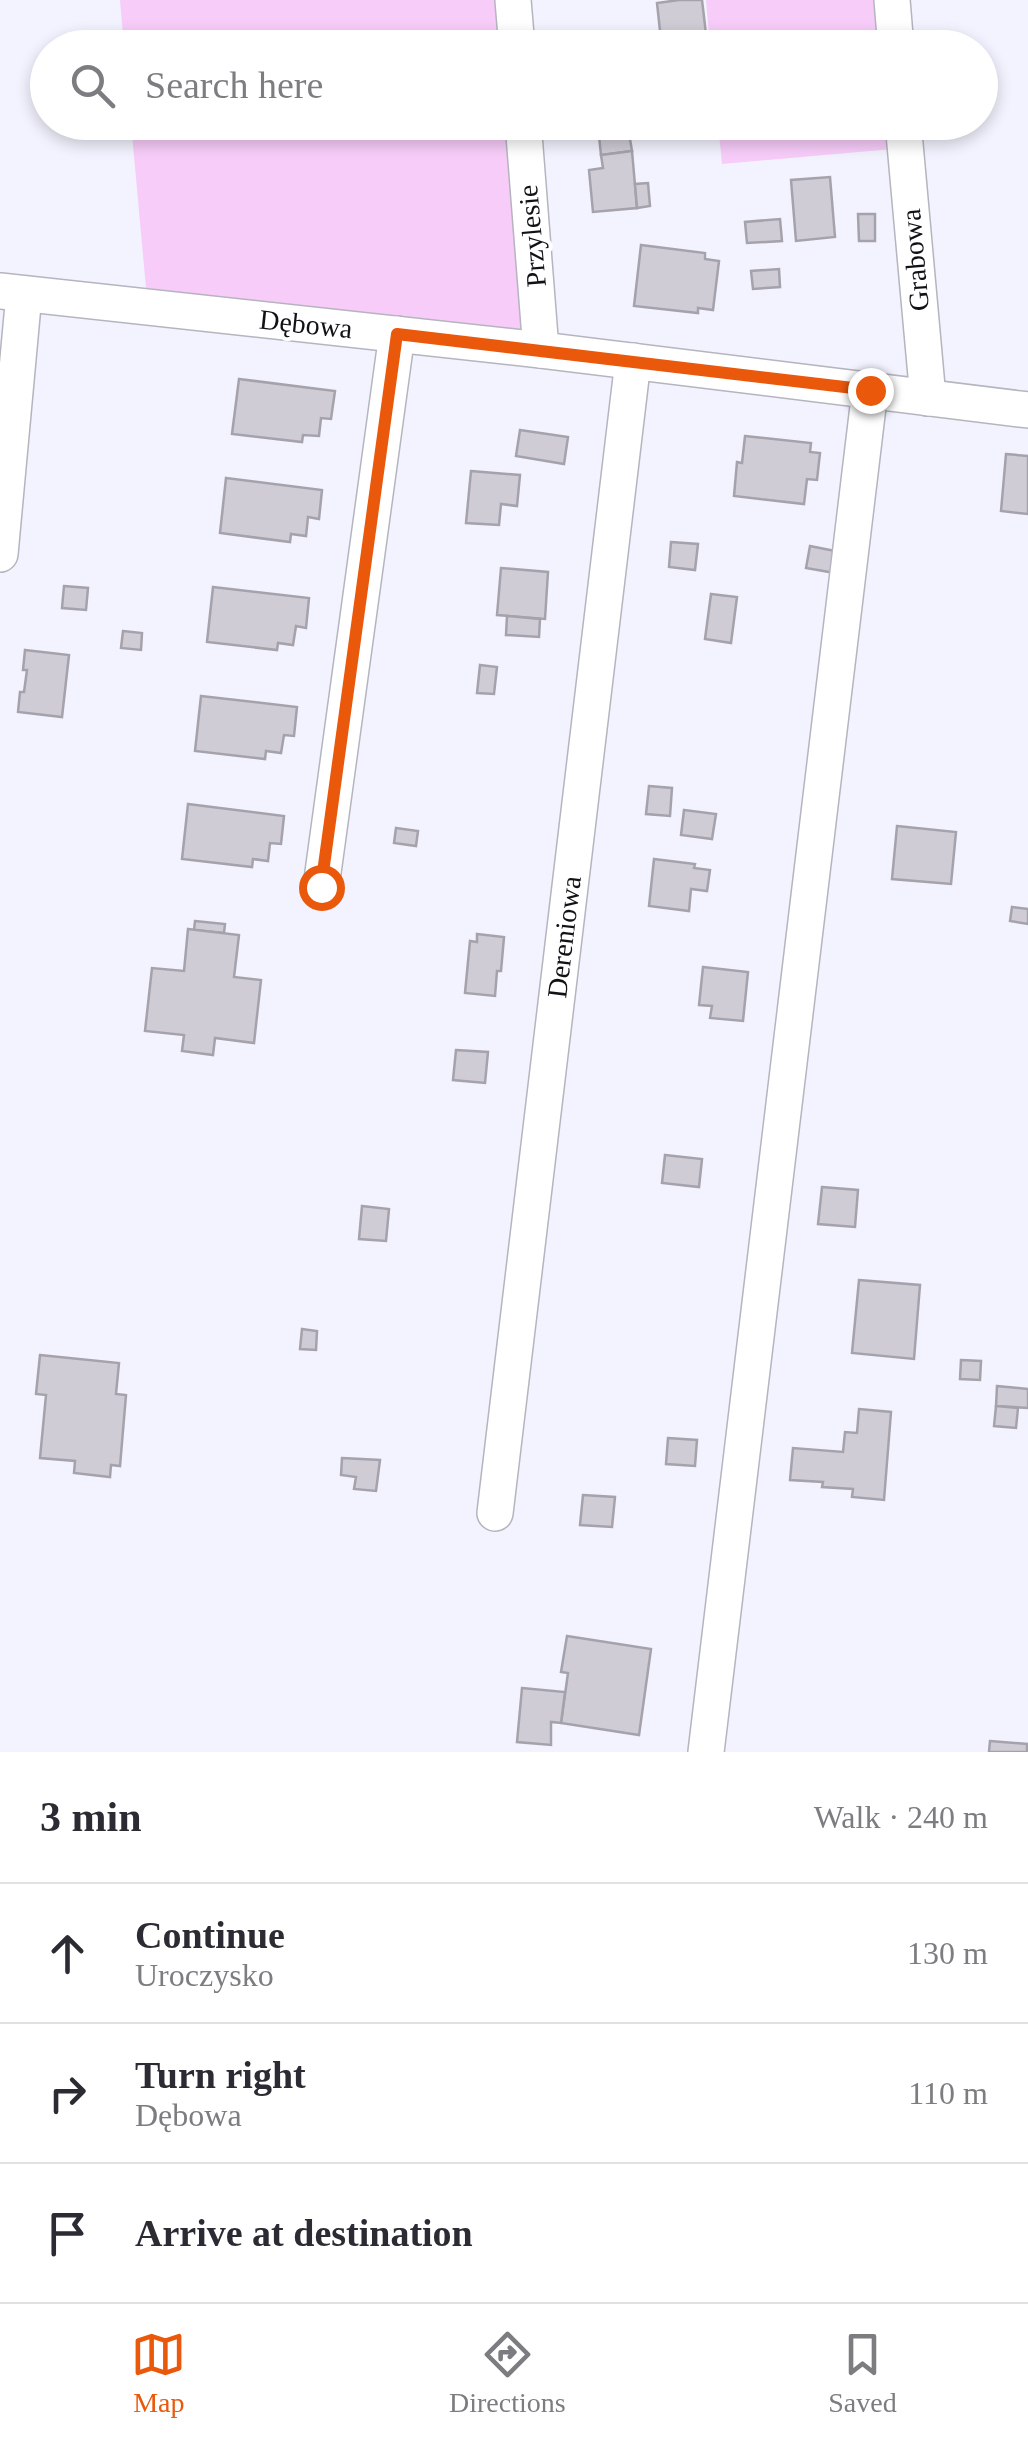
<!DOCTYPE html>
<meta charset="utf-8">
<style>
:root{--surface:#fff;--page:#f7f7f7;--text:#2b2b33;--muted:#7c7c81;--line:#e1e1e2;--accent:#ea580c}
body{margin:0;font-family:"Times New Roman",serif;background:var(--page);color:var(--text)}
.stop{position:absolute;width:30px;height:30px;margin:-22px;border:8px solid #ea580c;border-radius:50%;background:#fff}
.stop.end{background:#ea580c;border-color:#fff;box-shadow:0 2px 10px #0008}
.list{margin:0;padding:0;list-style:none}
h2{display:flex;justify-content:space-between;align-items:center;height:130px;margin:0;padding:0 40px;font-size:42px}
h2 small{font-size:32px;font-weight:400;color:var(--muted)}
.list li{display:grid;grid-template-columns:65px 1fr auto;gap:30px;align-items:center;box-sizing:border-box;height:140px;padding:0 40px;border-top:2px solid var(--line)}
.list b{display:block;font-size:38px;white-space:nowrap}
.list p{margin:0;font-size:32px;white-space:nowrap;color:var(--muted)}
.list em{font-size:32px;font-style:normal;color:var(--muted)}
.icon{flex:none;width:55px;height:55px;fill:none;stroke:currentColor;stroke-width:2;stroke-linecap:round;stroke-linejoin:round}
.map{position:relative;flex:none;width:1028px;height:1752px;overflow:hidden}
.search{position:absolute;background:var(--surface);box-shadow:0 5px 15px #0003;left:30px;right:30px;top:30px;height:110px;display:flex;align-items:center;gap:25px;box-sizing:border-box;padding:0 35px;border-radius:55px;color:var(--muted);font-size:38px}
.sheet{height:550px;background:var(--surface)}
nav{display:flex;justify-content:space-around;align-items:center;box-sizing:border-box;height:140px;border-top:2px solid var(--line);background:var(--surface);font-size:28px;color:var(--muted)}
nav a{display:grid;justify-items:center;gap:5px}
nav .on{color:var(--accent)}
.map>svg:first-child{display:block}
.green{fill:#f7ccf9}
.building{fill:#d0ccd6;stroke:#a5a2ac;stroke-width:2.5}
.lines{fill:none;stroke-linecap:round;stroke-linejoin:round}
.minor-casing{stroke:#b4b5bf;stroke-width:38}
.minor{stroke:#fff;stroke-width:35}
.route{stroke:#ea580c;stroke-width:12}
.labels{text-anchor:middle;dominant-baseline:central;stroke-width:8;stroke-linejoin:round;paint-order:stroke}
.street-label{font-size:28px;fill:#121216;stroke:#fff}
</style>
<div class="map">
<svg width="1028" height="1752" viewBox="0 0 1028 1752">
<rect width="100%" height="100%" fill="#f2f3fe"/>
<!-- green -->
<g class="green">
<polygon points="120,0 506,0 510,47 124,47"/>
<polygon points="706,0 879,0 883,47 710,47"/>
<polygon points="131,123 517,123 533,328 521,335 146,288"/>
<polygon points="718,123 890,123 893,149 722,164"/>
</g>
<!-- building -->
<g class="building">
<polygon points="679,0 702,0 706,34 661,40 657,3"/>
<polygon points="629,133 632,151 601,155 599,136"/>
<polygon points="632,151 637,208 593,212 589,170 603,168 601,155"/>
<polygon points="830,177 835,237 796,241 791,180"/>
<polygon points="648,183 650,206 637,208 635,184"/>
<polygon points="858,214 875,214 875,241 859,241"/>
<polygon points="780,219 782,241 747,243 745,222"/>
<polygon points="641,245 705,253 705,259 719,261 713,310 698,308 698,313 634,306"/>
<polygon points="779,269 780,287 753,289 751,271"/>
<polygon points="239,379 335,391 331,419 321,418 319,436 303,435 302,442 232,434"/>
<polygon points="520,430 568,437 564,464 516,456"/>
<polygon points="745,436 811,443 810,452 820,453 817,480 807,479 804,504 734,496 737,462 742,463"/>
<polygon points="1006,454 1028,456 1028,514 1001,511"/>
<polygon points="471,471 520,475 517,506 501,504 499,525 466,523"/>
<polygon points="226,478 322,490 319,519 308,517 306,536 291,534 290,542 220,533"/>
<polygon points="671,542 698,544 695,570 669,567"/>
<polygon points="810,546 840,552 835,573 806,568"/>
<polygon points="501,568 548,572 545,619 497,615"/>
<polygon points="64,586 88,588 86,610 62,608"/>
<polygon points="213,587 309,598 306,628 296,626 293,645 278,643 277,650 207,642"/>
<polygon points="711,594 737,597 731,643 705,639"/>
<polygon points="507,616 540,619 539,637 506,635"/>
<polygon points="123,631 142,633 141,650 121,648"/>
<polygon points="25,650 69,655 62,717 18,712 20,692 24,692 27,670 23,670"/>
<polygon points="480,665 497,667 494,694 477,693"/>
<polygon points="201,696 297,707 294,736 284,735 281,753 266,751 265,759 195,751"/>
<polygon points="649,786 672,788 670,816 646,814"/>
<polygon points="188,804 284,816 281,844 270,843 268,861 253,859 252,867 182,859"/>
<polygon points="684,810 716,814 712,839 681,835"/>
<polygon points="897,826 956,832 951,884 892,879"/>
<polygon points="396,828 418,831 416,846 394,843"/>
<polygon points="654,859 695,864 694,868 710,870 707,891 691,889 689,911 649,906"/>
<polygon points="1012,907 1028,909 1028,924 1010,921"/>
<polygon points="195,921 225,924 224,933 194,930"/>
<polygon points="188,929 239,935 234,977 261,980 254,1043 215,1038 213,1055 182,1051 184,1035 145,1031 152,968 184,971"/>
<polygon points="477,934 504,937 501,971 497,971 495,996 465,993 470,941 477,942"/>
<polygon points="703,967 748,972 743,1021 710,1018 712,1006 699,1005"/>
<polygon points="456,1050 488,1052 485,1083 453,1080"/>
<polygon points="665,1155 702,1159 699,1187 662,1183"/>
<polygon points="822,1187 858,1190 855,1227 818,1224"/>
<polygon points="362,1206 389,1209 386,1241 359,1239"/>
<polygon points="859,1280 920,1285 914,1359 852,1353"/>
<polygon points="302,1329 317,1331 316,1350 300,1349"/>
<polygon points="40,1355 119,1363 116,1394 126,1395 120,1466 111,1465 110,1477 74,1473 75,1461 40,1458 46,1395 36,1394"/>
<polygon points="961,1360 981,1361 980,1380 960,1379"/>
<polygon points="997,1386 1028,1389 1028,1408 996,1406"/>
<polygon points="996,1406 1018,1408 1016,1428 994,1426"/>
<polygon points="859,1409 891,1412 884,1500 852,1497 853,1489 822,1487 823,1482 790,1480 793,1448 843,1452 845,1432 857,1433"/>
<polygon points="668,1438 697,1440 695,1466 666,1464"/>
<polygon points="342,1458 380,1460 376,1491 354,1489 356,1477 341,1475"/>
<polygon points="583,1495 615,1497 612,1527 580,1525"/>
<polygon points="567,1636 651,1649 639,1735 561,1723 568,1673 561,1672"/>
<polygon points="522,1688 565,1692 561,1723 551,1722 551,1745 517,1742"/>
<polygon points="990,1741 1027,1744 1027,1752 989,1752"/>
</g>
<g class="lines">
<!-- minor casing -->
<g class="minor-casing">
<g id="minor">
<polyline points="513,0 517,48"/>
<polyline points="892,0 896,48"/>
<polyline points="523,122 541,350"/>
<polyline points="903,122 928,398"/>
<polyline points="0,291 541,350 1028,410"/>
<polyline points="0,554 24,294"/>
<polyline points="321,887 397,334"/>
<polyline points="495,1513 633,361"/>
<polyline points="706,1752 870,390"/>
</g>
</g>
<!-- minor -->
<use href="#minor" class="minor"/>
</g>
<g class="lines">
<!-- route -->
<polyline class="route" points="321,887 397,334 870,390"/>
</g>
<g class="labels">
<!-- street labels -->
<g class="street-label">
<text transform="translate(532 236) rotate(-95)">Przylesie</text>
<text transform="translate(915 260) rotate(-95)">Grabowa</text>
<text transform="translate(306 324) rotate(6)">Dębowa</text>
<text transform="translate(564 937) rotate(-83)">Dereniowa</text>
</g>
</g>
</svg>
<div class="stop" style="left:321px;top:887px"></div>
<div class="stop end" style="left:870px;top:390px"></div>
<div class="search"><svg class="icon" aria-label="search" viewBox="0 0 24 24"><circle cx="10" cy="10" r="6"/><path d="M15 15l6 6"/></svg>Search here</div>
</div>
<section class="sheet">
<h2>3 min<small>Walk · 240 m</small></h2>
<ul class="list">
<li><svg class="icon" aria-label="ahead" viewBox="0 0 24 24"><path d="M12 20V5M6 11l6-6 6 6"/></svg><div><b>Continue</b><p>Uroczysko</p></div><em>130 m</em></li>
<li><svg class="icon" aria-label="right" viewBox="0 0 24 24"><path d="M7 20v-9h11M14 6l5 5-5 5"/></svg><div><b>Turn right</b><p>Dębowa</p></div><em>110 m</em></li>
<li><svg class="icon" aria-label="arrive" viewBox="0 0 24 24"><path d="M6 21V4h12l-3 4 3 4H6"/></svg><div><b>Arrive at destination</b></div></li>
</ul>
</section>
<nav>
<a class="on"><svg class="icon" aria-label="map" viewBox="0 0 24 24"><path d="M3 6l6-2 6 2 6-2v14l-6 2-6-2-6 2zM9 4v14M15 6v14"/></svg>Map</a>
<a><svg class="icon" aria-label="directions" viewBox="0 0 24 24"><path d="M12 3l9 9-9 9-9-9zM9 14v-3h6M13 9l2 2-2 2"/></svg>Directions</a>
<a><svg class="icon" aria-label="saved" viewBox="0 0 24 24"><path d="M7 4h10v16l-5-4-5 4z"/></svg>Saved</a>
</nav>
